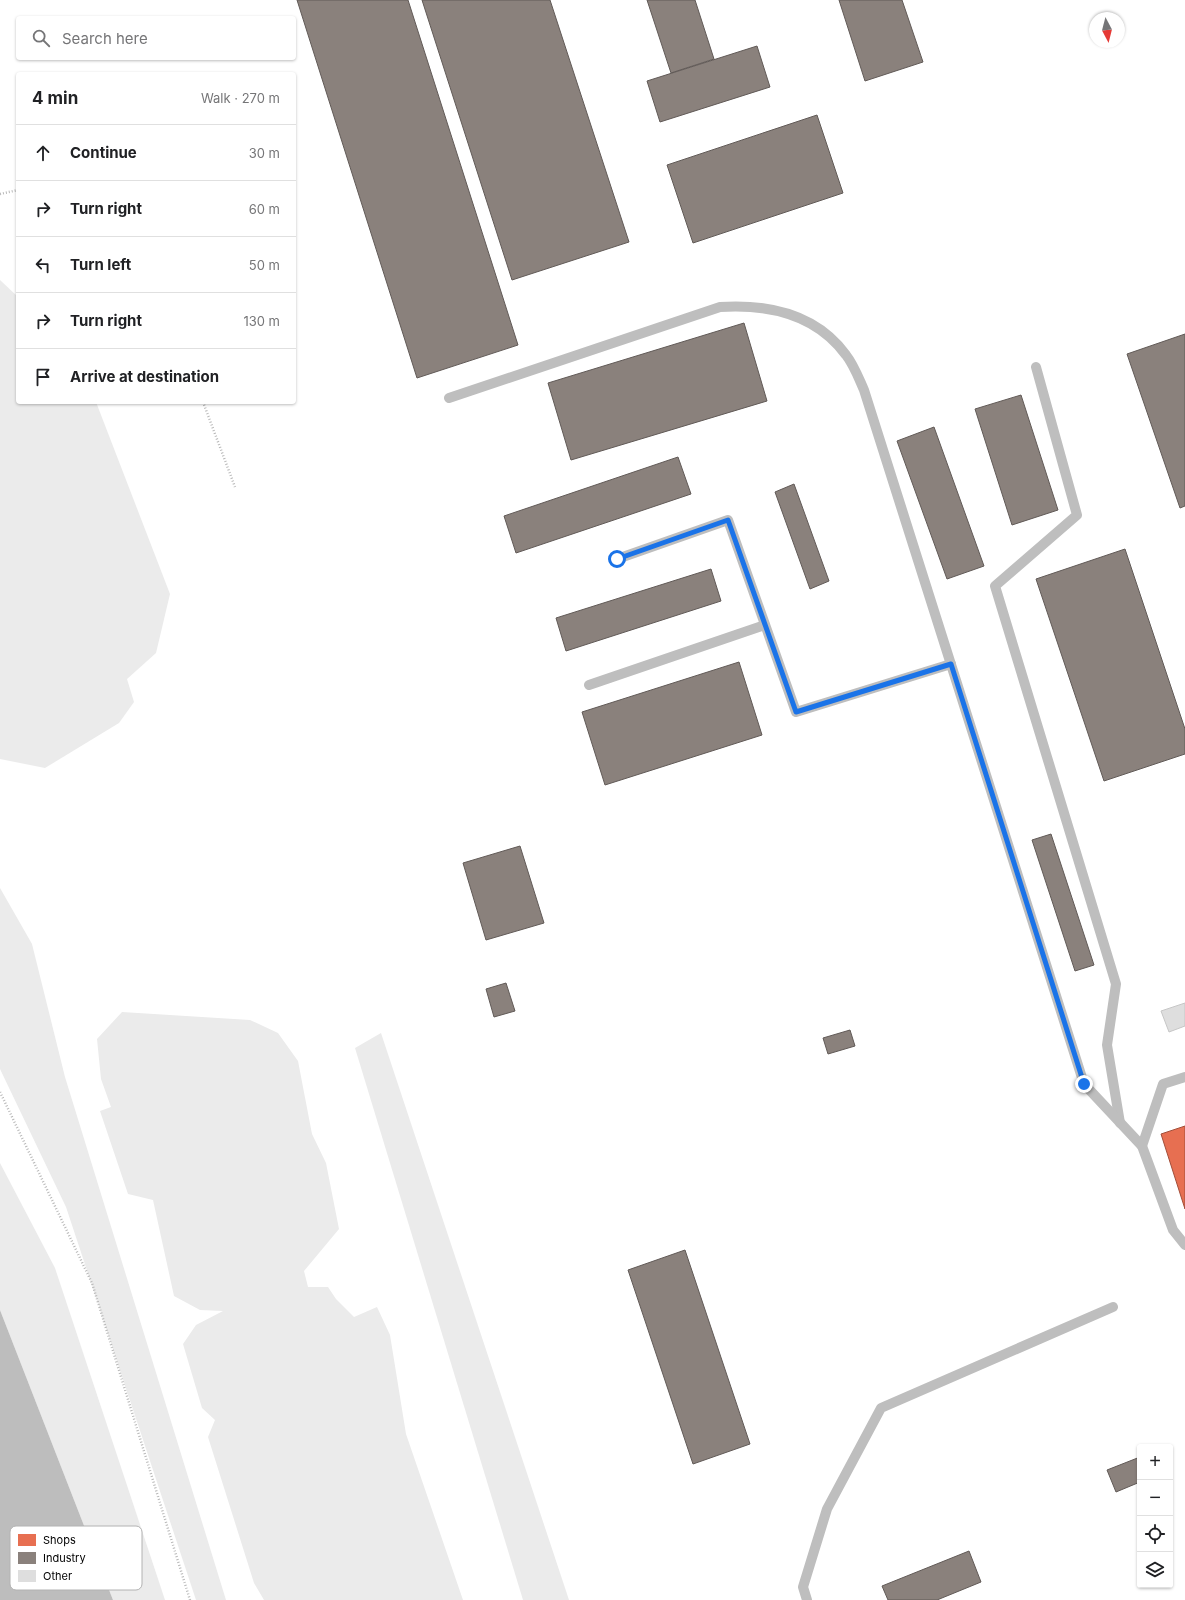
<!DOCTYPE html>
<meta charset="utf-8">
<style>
:root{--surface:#fff;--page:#f2f2f2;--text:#202124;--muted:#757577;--line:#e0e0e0}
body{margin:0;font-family:Inter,sans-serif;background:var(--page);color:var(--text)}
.controls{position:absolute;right:12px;bottom:12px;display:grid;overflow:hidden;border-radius:4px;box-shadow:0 1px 3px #0004}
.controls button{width:36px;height:36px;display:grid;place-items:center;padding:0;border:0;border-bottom:1px solid var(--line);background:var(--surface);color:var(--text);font:20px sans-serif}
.compass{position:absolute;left:1089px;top:12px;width:36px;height:36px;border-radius:50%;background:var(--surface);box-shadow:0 1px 3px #0004;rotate:173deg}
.stop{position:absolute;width:12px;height:12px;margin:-9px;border:3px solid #1a73e8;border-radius:50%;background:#fff}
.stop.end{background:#1a73e8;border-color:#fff;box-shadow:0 1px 4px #0008}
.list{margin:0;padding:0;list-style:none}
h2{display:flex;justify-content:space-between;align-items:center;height:52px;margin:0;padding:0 16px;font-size:17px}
h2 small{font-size:13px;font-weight:400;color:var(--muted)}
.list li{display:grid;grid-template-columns:26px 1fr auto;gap:12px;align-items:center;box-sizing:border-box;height:56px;padding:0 16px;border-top:1px solid var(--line)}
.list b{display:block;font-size:15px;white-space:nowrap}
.list em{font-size:13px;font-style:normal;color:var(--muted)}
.icon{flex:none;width:22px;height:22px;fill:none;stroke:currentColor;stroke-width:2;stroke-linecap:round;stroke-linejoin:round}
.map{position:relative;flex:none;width:1185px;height:1600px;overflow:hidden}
.search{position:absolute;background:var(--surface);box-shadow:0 1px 3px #0004;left:16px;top:16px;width:280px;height:44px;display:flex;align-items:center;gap:10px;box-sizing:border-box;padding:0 14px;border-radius:4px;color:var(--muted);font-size:15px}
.panel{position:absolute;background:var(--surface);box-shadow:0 1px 3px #0004;left:16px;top:72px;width:280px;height:332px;border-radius:4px}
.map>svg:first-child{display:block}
.green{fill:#ebebeb}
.water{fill:#bdbdbd}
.shops{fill:#e76f51;stroke:#a24e39}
.industry{fill:#8a817c;stroke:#615a57}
.building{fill:#dedede;stroke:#c6c6c6}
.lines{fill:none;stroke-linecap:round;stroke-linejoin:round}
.path{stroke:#b9b9b9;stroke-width:2.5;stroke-dasharray:1 2;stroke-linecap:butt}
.service{stroke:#bebebe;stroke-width:10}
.route{stroke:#1a73e8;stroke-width:5}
.key{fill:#fff;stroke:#b2b2b2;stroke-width:1}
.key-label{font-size:11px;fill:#000}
</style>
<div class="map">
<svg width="1185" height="1600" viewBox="0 0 1185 1600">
<rect width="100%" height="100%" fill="#fff"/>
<!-- green -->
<g class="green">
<polygon points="0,280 18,297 18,402 96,402 170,594 156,653 127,679 134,702 119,723 45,768 0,759"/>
<polygon points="0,888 32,944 65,1077 226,1600 196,1600 66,1207 0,1069"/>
<polygon points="122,1012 250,1020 278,1033 298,1061 312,1134 326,1163 339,1229 304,1271 308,1287 328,1287 336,1299 354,1317 377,1307 390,1335 406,1434 463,1600 264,1600 254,1583 208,1437 215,1420 202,1408 183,1344 196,1325 223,1311 200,1310 174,1296 153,1200 128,1194 100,1111 111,1107 101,1079 97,1039"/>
<polygon points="381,1033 569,1600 523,1600 355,1048"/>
<polygon points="0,1163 55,1268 165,1600 113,1600 0,1310"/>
</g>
<!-- water -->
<polygon class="water" points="0,1310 113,1600 0,1600"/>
<!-- shops -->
<polygon class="shops" points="1185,1126 1185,1209 1161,1134"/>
<!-- industry -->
<g class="industry">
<polygon points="297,0 408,0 518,345 417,378"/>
<polygon points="422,0 550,0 629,242 512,280"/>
<polygon points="647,0 695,0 714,59 671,73"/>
<polygon points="839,0 902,0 923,62 865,81"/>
<polygon points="757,46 770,87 660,122 647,81"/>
<polygon points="817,115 843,193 693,243 667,165"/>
<polygon points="744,323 767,401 571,460 548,383"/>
<polygon points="1185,334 1185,506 1180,508 1127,354"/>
<polygon points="1021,395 1058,510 1012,525 975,409"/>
<polygon points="934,427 984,566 947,579 897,441"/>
<polygon points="678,457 691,494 516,553 504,516"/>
<polygon points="794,484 829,581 810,589 775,492"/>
<polygon points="1125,549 1185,729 1185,754 1104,781 1036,579"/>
<polygon points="711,569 721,601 566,651 556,618"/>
<polygon points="739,662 762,735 605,785 582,712"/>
<polygon points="1051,834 1094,965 1075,971 1032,840"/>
<polygon points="520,846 544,923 486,940 463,863"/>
<polygon points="506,983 515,1011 494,1017 486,989"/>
<polygon points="850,1030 855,1046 828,1054 823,1038"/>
<polygon points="685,1250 750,1444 693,1464 628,1270"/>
<polygon points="1140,1457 1140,1482 1116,1492 1107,1470"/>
<polygon points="969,1551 981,1582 937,1600 888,1600 882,1586"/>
</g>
<!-- building -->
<polygon class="building" points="1185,1003 1185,1026 1169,1032 1161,1011"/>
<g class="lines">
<!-- path -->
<g class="path">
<polyline points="0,194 18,190"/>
<polyline points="203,402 235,487"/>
<polyline points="0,1092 92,1283 190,1600"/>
</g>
<!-- service -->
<g class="service">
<polyline points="1036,367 1077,515 995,586 1116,984 1107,1045 1120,1123"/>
<path d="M 449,398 L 720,307 C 768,304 816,314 846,355 C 854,365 859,379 864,390 L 1084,1084 L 1142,1146 L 1173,1230 L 1185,1245"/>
<polyline points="617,559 728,520 796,712 951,664"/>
<polyline points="589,685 765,625"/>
<polyline points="1142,1146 1163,1084 1185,1077"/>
<polyline points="807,1600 803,1587 827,1509 881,1408 1113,1307"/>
</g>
</g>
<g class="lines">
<!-- route -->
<polyline class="route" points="617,559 728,520 796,712 951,664 1084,1084"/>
</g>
<!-- legend -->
<rect x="10" y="1526" width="132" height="64" rx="6" class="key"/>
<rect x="18" y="1534" width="18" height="12" fill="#e76f51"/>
<rect x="18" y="1552" width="18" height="12" fill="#8a817c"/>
<rect x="18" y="1570" width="18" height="12" fill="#dedede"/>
<g class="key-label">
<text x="43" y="1544">Shops</text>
<text x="43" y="1562">Industry</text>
<text x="43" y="1580">Other</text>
</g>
</svg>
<div class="controls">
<button>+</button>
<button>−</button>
<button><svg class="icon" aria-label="locate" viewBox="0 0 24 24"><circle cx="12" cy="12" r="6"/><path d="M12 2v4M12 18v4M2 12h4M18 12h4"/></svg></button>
<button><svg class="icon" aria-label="layers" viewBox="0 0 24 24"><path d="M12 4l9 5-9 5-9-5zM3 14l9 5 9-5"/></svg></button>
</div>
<svg class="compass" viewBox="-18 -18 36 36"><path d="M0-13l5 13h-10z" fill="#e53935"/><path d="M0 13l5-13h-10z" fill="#757577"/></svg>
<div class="stop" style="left:617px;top:559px"></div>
<div class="stop end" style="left:1084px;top:1084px"></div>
<div class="search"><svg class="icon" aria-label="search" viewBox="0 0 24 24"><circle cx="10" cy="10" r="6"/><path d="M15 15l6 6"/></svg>Search here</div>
<section class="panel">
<h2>4 min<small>Walk · 270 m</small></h2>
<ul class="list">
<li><svg class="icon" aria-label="ahead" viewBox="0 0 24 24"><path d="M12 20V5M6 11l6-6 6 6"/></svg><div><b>Continue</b></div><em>30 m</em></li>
<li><svg class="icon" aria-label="right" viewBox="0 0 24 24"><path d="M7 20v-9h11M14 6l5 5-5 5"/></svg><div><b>Turn right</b></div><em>60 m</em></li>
<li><svg class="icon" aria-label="left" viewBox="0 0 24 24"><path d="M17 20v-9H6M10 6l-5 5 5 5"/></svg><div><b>Turn left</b></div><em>50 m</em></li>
<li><svg class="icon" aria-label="right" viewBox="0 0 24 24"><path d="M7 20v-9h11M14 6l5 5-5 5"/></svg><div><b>Turn right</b></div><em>130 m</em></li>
<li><svg class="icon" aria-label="arrive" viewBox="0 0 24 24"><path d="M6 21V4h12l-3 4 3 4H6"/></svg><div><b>Arrive at destination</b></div></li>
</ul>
</section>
</div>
